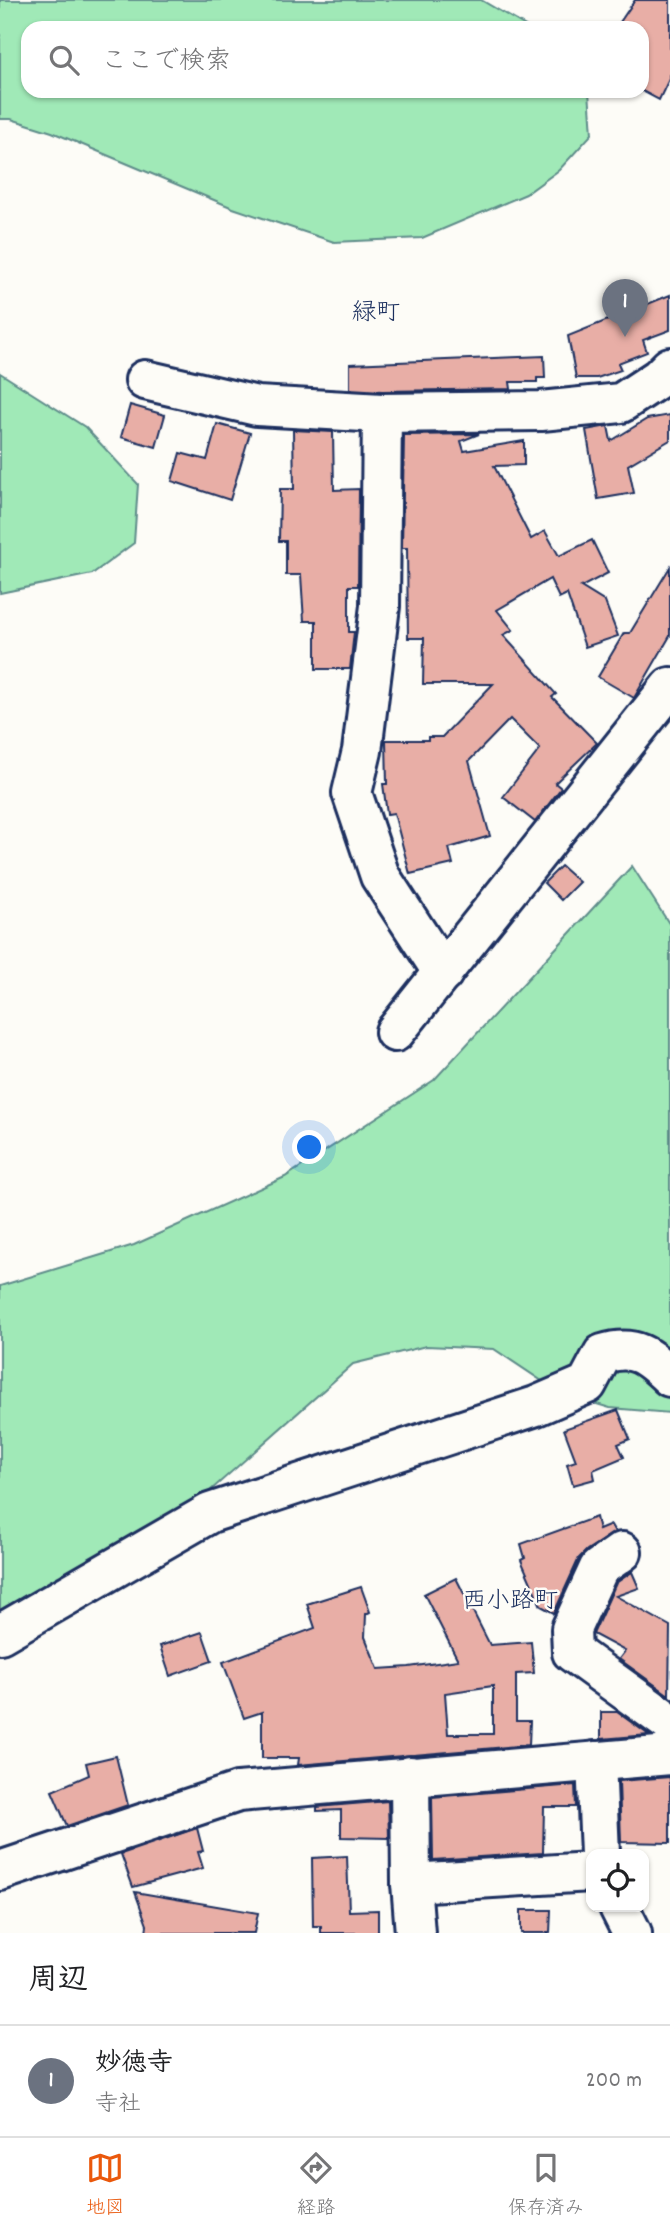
<!DOCTYPE html>
<html lang="ja">
<meta charset="utf-8">
<style>
:root{--surface:#fff;--page:#f2f2f2;--text:#202124;--muted:#757577;--line:#e0e0e0;--accent:#ea580c}
body{margin:0;font-family:Dekko,"Klee One",sans-serif;background:var(--page);color:var(--text)}
.controls{position:absolute;right:21px;bottom:21px;display:grid;overflow:hidden;border-radius:14px;box-shadow:0 2px 5px #0004}
.controls button{width:63px;height:63px;display:grid;place-items:center;padding:0;border:0;border-bottom:2px solid var(--line);background:var(--surface);color:var(--text);font:35px sans-serif}
.you{position:absolute;left:310px;top:1148px;width:24px;height:24px;margin:-18px;border:5px solid #fff;border-radius:50%;background:#1a73e8;box-shadow:0 0 0 10px #1a73e833}
.badge{display:grid;place-items:center;width:46px;height:46px;border-radius:50%;background:var(--accent);color:#fff;font-size:23px;font-weight:700}
.pin{position:absolute;translate:-50% -58px;filter:drop-shadow(0 2px 4px #0008)}
.pin::after{content:'';position:absolute;top:37px;width:24px;height:21px;background:inherit;clip-path:polygon(0 0,100% 0,50% 100%)}
.list{margin:0;padding:0;list-style:none}
h2{display:flex;justify-content:space-between;align-items:center;height:91px;margin:0;padding:0 28px;font-size:30px}
h2 small{font-size:23px;font-weight:400;color:var(--muted)}
.list li{display:grid;grid-template-columns:46px 1fr auto;gap:21px;align-items:center;box-sizing:border-box;height:112px;padding:0 28px;border-top:2px solid var(--line)}
.list b{display:block;font-size:26px;white-space:nowrap}
.list p{margin:0;font-size:23px;white-space:nowrap;color:var(--muted)}
.list em{font-size:23px;font-style:normal;color:var(--muted)}
.icon{flex:none;width:38px;height:38px;fill:none;stroke:currentColor;stroke-width:2;stroke-linecap:round;stroke-linejoin:round}
.map{position:relative;flex:none;width:670px;height:1933px;overflow:hidden}
.search{position:absolute;background:var(--surface);box-shadow:0 2px 5px #0004;left:21px;right:21px;top:21px;height:77px;display:flex;align-items:center;gap:18px;box-sizing:border-box;padding:0 24px;border-radius:21px;color:var(--muted);font-size:26px}
.sheet{height:203px;background:var(--surface)}
nav{display:flex;justify-content:space-around;align-items:center;box-sizing:border-box;height:98px;border-top:2px solid var(--line);background:var(--surface);font-size:19px;color:var(--muted)}
nav a{display:grid;justify-items:center;gap:4px}
nav .on{color:var(--accent)}
.map>svg:first-child{display:block}
.green{fill:#a0e9b7;stroke:#5e8c8a;stroke-width:2}
.building{fill:#e8aea6;stroke:#1b2f5e;stroke-width:2;fill-rule:evenodd}
.lines{fill:none;stroke-linecap:round;stroke-linejoin:round}
.minor-casing{stroke:#1b2f5e;stroke-width:44}
.minor{stroke:#fdfcf7;stroke-width:38}
.labels{text-anchor:middle;dominant-baseline:central;stroke-width:5;stroke-linejoin:round;paint-order:stroke}
.neighbourhood-label{font-size:24px;fill:#1b2f5e;stroke:#fdfcf7}
</style>
<div class="map">
<svg width="670" height="1933" viewBox="0 0 670 1933">
<rect width="100%" height="100%" fill="#fdfcf7"/>
<filter id="ink" filterUnits="userSpaceOnUse"><feTurbulence type="fractalNoise" baseFrequency=".0143" numOctaves="2"/><feDisplacementMap in="SourceGraphic" scale="14" xChannelSelector="R" yChannelSelector="G"/><feConvolveMatrix kernelMatrix="1 2 1 2 8 2 1 2 1" color-interpolation-filters="sRGB"/></filter>
<g filter="url(#ink)">
<!-- green -->
<g class="green">
<polygon points="0,0 481,0 529,28 28,28 28,91 589,91 592,134 559,170 526,194 422,238 334,242 233,208 52,132 11,119 0,119"/>
<polygon points="0,373 85,427 138,484 134,543 92,574 0,593"/>
<polygon points="632,866 670,925 670,1413 610,1408 560,1393 494,1349 426,1346 353,1364 131,1561 0,1618 0,1286 134,1245 285,1177 434,1080"/>
</g>
<!-- building -->
<g class="building">
<polygon points="635,0 670,0 670,77 659,100 642,91 642,28 616,28"/>
<polygon points="670,295 670,330 643,340 647,352 618,363 621,370 597,378 576,378 568,336"/>
<polygon points="544,356 545,378 537,378 537,382 510,382 511,389 382,391 350,389 350,364"/>
<polygon points="130,405 165,415 156,447 121,437"/>
<polygon points="670,415 670,440 628,465 634,493 598,499 586,430 608,426 611,441 647,419"/>
<polygon points="217,424 250,433 230,500 172,481 180,453 207,460"/>
<polygon points="293,430 333,432 334,490 359,489 358,586 349,586 349,632 354,632 350,669 316,669 316,621 304,621 301,575 286,575 286,541 279,541 280,489 294,489"/>
<polygon points="479,434 461,441 464,451 524,441 524,465 494,466 531,539 545,531 559,556 592,540 608,573 581,587 605,602 618,636 585,647 567,594 559,598 550,579 497,610 513,630 503,635 556,694 552,697 597,743 555,783 561,788 535,822 503,797 540,749 510,719 469,761 490,836 449,848 453,864 410,874 394,813 387,814 383,784 387,784 386,740 428,740 428,737 442,737 493,684 423,684 424,638 408,638 407,548 402,548 404,435"/>
<polygon points="670,567 670,636 634,698 598,677 624,633 630,633"/>
<polygon points="561,866 579,882 561,900 544,883"/>
<polygon points="618,1410 630,1439 618,1444 624,1457 593,1470 595,1479 573,1485 567,1464 576,1461 564,1429"/>
<polygon points="596,1517 599,1530 611,1525 615,1532 587,1550 579,1558 554,1613 541,1606 521,1560 525,1558 521,1544"/>
<polygon points="632,1572 639,1588 616,1596 670,1626 669,1695 619,1659 625,1651 593,1634 616,1583"/>
<path d="M 456,1578 L 490,1645 L 531,1642 L 534,1673 L 516,1674 L 516,1721 L 530,1721 L 529,1745 L 298,1765 L 299,1758 L 262,1758 L 262,1712 L 244,1718 L 223,1662 L 315,1628 L 307,1604 L 361,1587 L 370,1612 L 366,1614 L 365,1637 L 378,1669 L 409,1667 L 458,1660 L 424,1594 ZM 493,1686 L 493,1734 L 448,1734 L 445,1693 Z"/>
<polygon points="202,1632 212,1661 170,1676 160,1646"/>
<polygon points="601,1712 617,1712 649,1735 601,1739"/>
<polygon points="116,1756 128,1805 67,1826 52,1791 89,1775 86,1763"/>
<polygon points="670,1777 670,1843 621,1842 619,1781"/>
<polygon points="575,1785 576,1807 544,1807 543,1853 433,1860 432,1797"/>
<polygon points="388,1801 389,1838 341,1837 341,1810 317,1811 317,1807"/>
<polygon points="197,1828 203,1851 198,1852 203,1868 133,1887 121,1854"/>
<polygon points="347,1856 349,1911 378,1910 378,1933 321,1933 321,1926 313,1926 312,1858"/>
<polygon points="135,1892 258,1913 254,1933 146,1933 147,1925"/>
<polygon points="521,1910 551,1910 550,1933 521,1933"/>
</g>
<g class="lines">
<!-- minor casing -->
<g class="minor-casing">
<g id="minor">
<polyline points="145,380 257,406 382,413 541,411 621,403 659,378 670,367"/>
<polyline points="382,413 380,606 362,751 352,793 380,876 443,973"/>
<polyline points="395,1032 670,687"/>
<polyline points="622,1552 599,1568 571,1629 572,1652 670,1723"/>
<path d="M 0,1634 L 210,1513 L 536,1406 L 587,1384 L 603,1354 C 635,1344 648,1356 670,1377"/>
<polyline points="596,1761 600,1854"/>
<polyline points="410,1776 411,1883 415,1933"/>
<polyline points="0,1871 238,1792 670,1755"/>
<polyline points="411,1883 591,1872"/>
<polyline points="619,1907 632,1933"/>
</g>
</g>
<!-- minor -->
<use href="#minor" class="minor"/>
</g>
</g>
<g class="labels">
<!-- neighbourhood labels -->
<g class="neighbourhood-label">
<text x="376" y="314">緑町</text>
<text x="510" y="1602">西小路町</text>
</g>
</g>
</svg>
<div class="controls">
<button><svg class="icon" aria-label="locate" viewBox="0 0 24 24"><circle cx="12" cy="12" r="6"/><path d="M12 2v4M12 18v4M2 12h4M18 12h4"/></svg></button>
</div>
<div class="you"></div>
<div class="pin badge" style="left:625px;top:337px;background:#6b7280">1</div>
<div class="search"><svg class="icon" aria-label="search" viewBox="0 0 24 24"><circle cx="10" cy="10" r="6"/><path d="M15 15l6 6"/></svg>ここで検索</div>
</div>
<section class="sheet">
<h2>周辺<small></small></h2>
<ul class="list">
<li><span class="badge" style="background:#6b7280">1</span><div><b>妙徳寺</b><p>寺社</p></div><em>200 m</em></li>
</ul>
</section>
<nav>
<a class="on"><svg class="icon" aria-label="map" viewBox="0 0 24 24"><path d="M3 6l6-2 6 2 6-2v14l-6 2-6-2-6 2zM9 4v14M15 6v14"/></svg>地図</a>
<a><svg class="icon" aria-label="directions" viewBox="0 0 24 24"><path d="M12 3l9 9-9 9-9-9zM9 14v-3h6M13 9l2 2-2 2"/></svg>経路</a>
<a><svg class="icon" aria-label="saved" viewBox="0 0 24 24"><path d="M7 4h10v16l-5-4-5 4z"/></svg>保存済み</a>
</nav>
